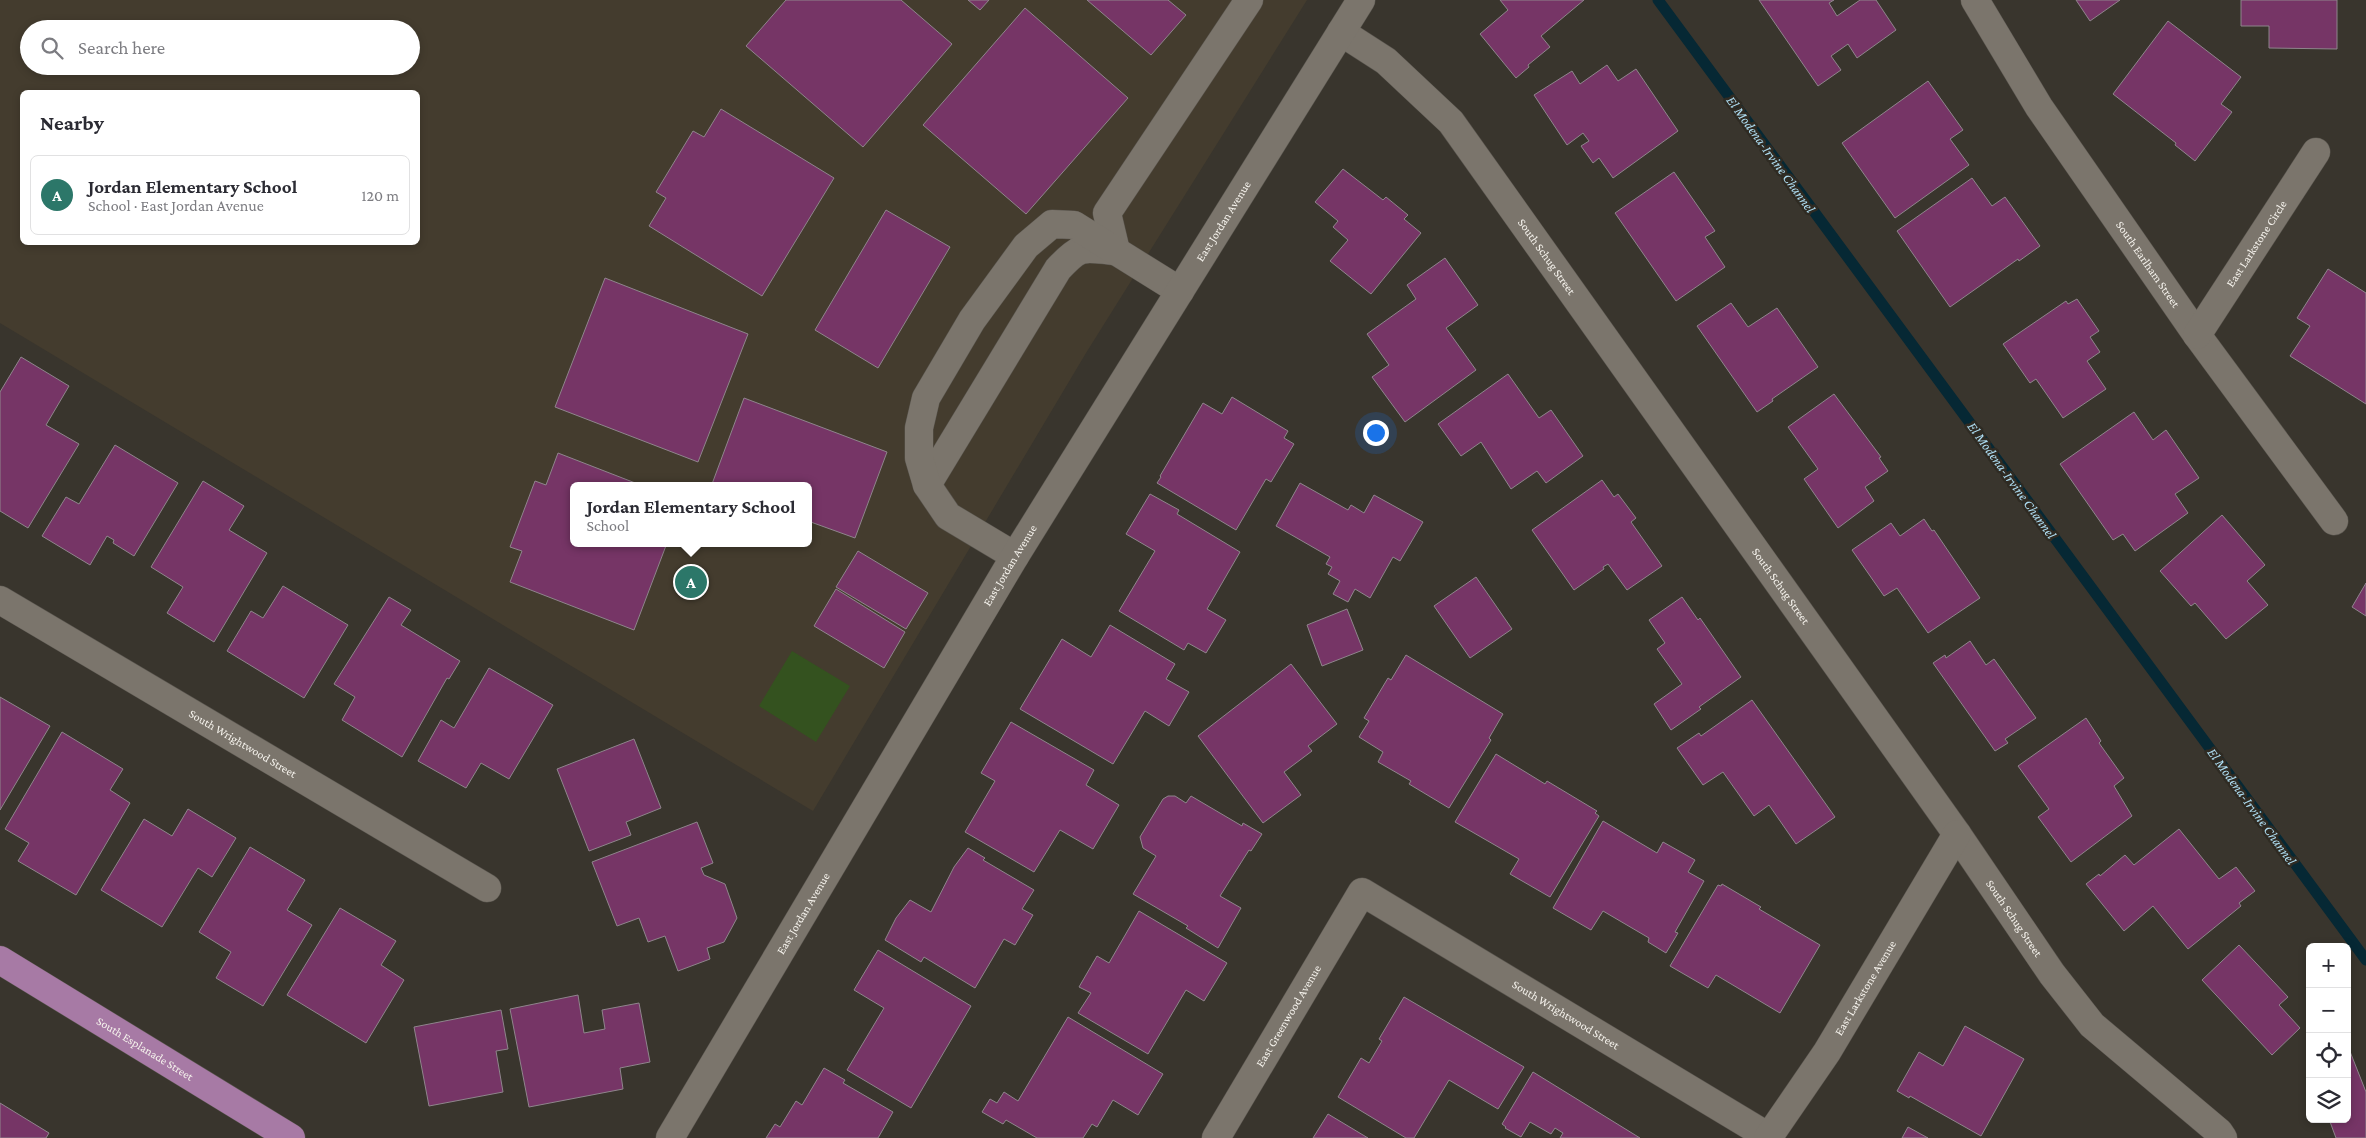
<!DOCTYPE html>
<meta charset="utf-8">
<style>
:root{--surface:#fff;--page:#f2f2f3;--text:#2b2b33;--muted:#7c7c81;--line:#e1e1e2;--accent:#2c7769}
body{margin:0;font-family:"Crimson Pro",serif;background:var(--page);color:var(--text)}
.controls{position:absolute;right:15px;bottom:15px;display:grid;overflow:hidden;border-radius:8px;box-shadow:0 2px 8px #0003}
.controls button{width:45px;height:45px;display:grid;place-items:center;padding:0;border:0;border-bottom:1px solid var(--line);background:var(--surface);color:var(--text);font:25px sans-serif}
.you{position:absolute;left:1375px;top:432px;width:18px;height:18px;margin:-12px;border:4px solid #fff;border-radius:50%;background:#1a73e8;box-shadow:0 0 0 8px #1a73e833}
.badge{display:grid;place-items:center;width:32px;height:32px;border-radius:50%;background:var(--accent);color:#fff;font-size:16px;font-weight:700}
.pin{position:absolute;translate:-50% -50%;border:2px solid #fff;box-shadow:0 1px 5px #0006}
.popup{position:absolute;left:570px;top:482px;width:242px;height:65px;box-sizing:border-box;display:grid;place-content:center;border-radius:8px;background:var(--surface);filter:drop-shadow(0 1px 4px #0005);font-size:16px;white-space:nowrap;color:var(--muted)}
.popup b{font-size:19px;color:var(--text)}
.popup::after{content:'';position:absolute;left:50%;top:100%;margin-left:-10px;border:10px solid transparent;border-top-color:var(--surface)}
.list{margin:0;padding:0;list-style:none}
h2{display:flex;justify-content:space-between;align-items:center;height:65px;margin:0;padding:0 20px;font-size:21px}
h2 small{font-size:16px;font-weight:400;color:var(--muted)}
.list li{display:grid;grid-template-columns:32px 1fr auto;gap:15px;align-items:center;box-sizing:border-box;height:80px;margin:0 10px 10px;padding:0 10px;border:1px solid var(--line);border-radius:8px}
.list b{display:block;font-size:19px;white-space:nowrap}
.list p{margin:0;font-size:16px;white-space:nowrap;color:var(--muted)}
.list em{font-size:16px;font-style:normal;color:var(--muted)}
.icon{flex:none;width:28px;height:28px;fill:none;stroke:currentColor;stroke-width:2;stroke-linecap:round;stroke-linejoin:round}
.map{position:relative;flex:none;width:2366px;height:1138px;overflow:hidden}
.search{position:absolute;background:var(--surface);box-shadow:0 2px 8px #0003;left:20px;top:20px;width:400px;height:55px;display:flex;align-items:center;gap:12px;box-sizing:border-box;padding:0 18px;border-radius:28px;color:var(--muted);font-size:19px}
.panel{position:absolute;background:var(--surface);box-shadow:0 2px 8px #0003;left:20px;top:90px;width:400px;height:155px;border-radius:8px}
.map>svg:first-child{display:block}
.built{fill:#443c2e;fill-rule:evenodd}
.green{fill:#34521f}
.lines{fill:none;stroke-linecap:round;stroke-linejoin:round}
.stream{stroke:#062834;stroke-width:11}
.building{fill:#763566;stroke:#8f858c}
.minor-casing{stroke:#58544d;stroke-width:29}
.major-casing{stroke:#58544d;stroke-width:29}
.minor{stroke:#7b756c;stroke-width:28}
.major{stroke:#a77aa5;stroke-width:28}
.labels{text-anchor:middle;dominant-baseline:central;stroke-width:5;stroke-linejoin:round;paint-order:stroke}
.street-label{font-size:12px;fill:#f5f2ec;stroke:#2f2b23}
.water-label{font-size:14px;font-style:italic;fill:#aeddf2;stroke:#2f2b23}
</style>
<div class="map">
<svg width="2366" height="1138" viewBox="0 0 2366 1138">
<rect width="100%" height="100%" fill="#39352d"/>
<!-- built -->
<path class="built" d="M 0,0 L 1307,0 L 1086,353 L 813,811 L 0,323 ZM 29,29 L 411,29 L 411,66 L 29,66 ZM 22,92 L 418,92 L 418,242 L 22,242 ZM 574,486 L 808,486 L 808,543 L 574,543 Z"/>
<!-- green -->
<polygon class="green" points="792,651 850,686 816,742 759,706"/>
<g class="lines">
<!-- stream -->
<polyline class="stream" points="1658,0 2366,960"/>
</g>
<!-- building -->
<g class="building">
<polygon points="786,0 901,0 952,44 863,147 746,46"/>
<polygon points="968,0 989,0 980,10"/>
<polygon points="1087,0 1168,0 1186,15 1151,55"/>
<polygon points="1500,0 1584,0 1541,36 1550,47 1528,65 1529,67 1516,78 1480,34 1508,10"/>
<polygon points="1759,0 1834,0 1829,3 1837,16 1860,0 1876,0 1896,30 1857,58 1848,44 1831,56 1841,70 1818,86"/>
<polygon points="2076,0 2120,0 2090,21"/>
<polygon points="2241,0 2337,0 2337,49 2269,48 2269,26 2241,26"/>
<polygon points="1025,8 1128,98 1026,214 923,125"/>
<polygon points="2168,21 2241,77 2221,104 2232,112 2195,161 2175,145 2176,143 2113,94"/>
<polygon points="1607,65 1618,81 1636,69 1678,131 1613,178 1599,158 1593,163 1581,146 1589,141 1583,133 1567,145 1534,95 1572,71 1580,84"/>
<polygon points="1928,81 1963,130 1950,139 1969,165 1895,218 1842,143"/>
<polygon points="721,109 834,178 762,296 649,226 666,198 656,192 693,131 704,137"/>
<polygon points="1343,169 1383,200 1386,197 1408,215 1404,219 1421,233 1371,294 1330,261 1348,240 1333,227 1338,221 1315,202"/>
<polygon points="1674,172 1715,231 1705,237 1725,267 1676,301 1615,213"/>
<polygon points="1972,178 1992,206 2005,197 2040,246 2019,261 2018,259 1950,307 1897,231"/>
<polygon points="886,210 950,247 878,368 815,330"/>
<polygon points="1445,258 1478,305 1446,328 1476,370 1405,422 1372,377 1389,365 1367,334 1416,299 1407,285"/>
<polygon points="2328,269 2366,293 2366,404 2290,356 2310,326 2297,318"/>
<polygon points="605,278 748,334 698,462 555,407"/>
<polygon points="2077,299 2099,331 2090,337 2100,352 2087,361 2106,389 2063,418 2036,379 2030,383 2003,344 2066,301 2068,304"/>
<polygon points="1731,303 1748,327 1777,308 1818,367 1772,399 1773,401 1757,412 1697,326"/>
<polygon points="21,357 69,386 46,425 79,444 28,528 0,511 0,392"/>
<polygon points="1508,374 1539,418 1551,410 1583,456 1546,483 1537,471 1511,489 1481,442 1461,456 1438,424"/>
<polygon points="1834,394 1881,457 1879,458 1888,471 1865,487 1874,501 1838,528 1804,479 1818,469 1788,427"/>
<polygon points="1232,397 1288,431 1284,438 1294,444 1271,482 1266,479 1236,530 1157,483 1161,477 1160,476 1203,403 1222,414"/>
<polygon points="744,398 887,452 855,538 808,521 808,486 712,484"/>
<polygon points="2134,412 2153,440 2166,430 2199,478 2175,494 2188,513 2135,551 2123,534 2113,540 2060,464"/>
<polygon points="115,445 178,483 134,556 113,543 114,540 107,536 90,565 42,536 66,497 79,504"/>
<polygon points="558,453 643,486 574,486 574,543 667,543 634,630 510,582 522,551 510,547 535,481 546,485"/>
<polygon points="1602,480 1614,497 1618,494 1636,518 1631,522 1662,566 1627,590 1608,564 1603,567 1604,569 1574,590 1532,530"/>
<polygon points="203,481 244,506 229,530 267,553 214,642 167,613 183,587 151,567"/>
<polygon points="1300,483 1348,510 1351,505 1364,513 1374,495 1423,522 1400,561 1393,557 1370,598 1355,589 1348,602 1333,594 1340,581 1328,574 1332,567 1326,564 1330,557 1276,526"/>
<polygon points="1150,494 1179,510 1177,514 1240,552 1207,609 1226,620 1206,653 1188,643 1184,650 1119,611 1155,551 1126,534"/>
<polygon points="2222,515 2265,565 2247,581 2268,605 2226,639 2195,603 2191,606 2160,571"/>
<polygon points="1924,519 1932,531 1934,530 1980,598 1928,633 1897,588 1884,596 1852,550 1891,523 1900,536"/>
<polygon points="858,551 928,593 906,629 836,587"/>
<polygon points="1476,577 1512,629 1470,658 1434,606"/>
<polygon points="2366,583 2366,616 2352,607"/>
<polygon points="283,586 348,625 304,698 227,651 251,611 263,618"/>
<polygon points="836,589 905,632 884,668 814,626"/>
<polygon points="389,597 411,610 401,625 460,661 449,679 447,678 402,757 342,720 355,697 334,684"/>
<polygon points="1682,597 1698,620 1700,618 1741,677 1699,707 1701,709 1671,730 1654,704 1682,684 1657,649 1665,643 1649,620"/>
<polygon points="1347,609 1363,650 1322,666 1307,625"/>
<polygon points="1110,625 1175,664 1166,679 1189,692 1169,726 1145,711 1113,764 1020,709 1062,639 1091,657"/>
<polygon points="1970,641 1986,665 1994,659 2036,718 2005,739 2008,743 1995,751 1933,663 1945,655 1946,658"/>
<polygon points="1406,655 1503,714 1489,738 1491,740 1449,808 1409,784 1411,781 1378,762 1383,752 1359,737 1369,721 1364,718 1388,678 1391,680"/>
<polygon points="1291,664 1337,724 1308,746 1312,751 1284,772 1301,795 1263,823 1198,736"/>
<polygon points="489,668 553,705 509,779 481,763 466,788 418,761 441,720 454,728"/>
<polygon points="0,697 50,726 0,810"/>
<polygon points="1752,700 1835,817 1796,844 1769,805 1754,816 1723,772 1703,785 1677,748 1699,733 1701,736"/>
<polygon points="2086,718 2101,741 2099,743 2124,778 2114,786 2132,816 2071,862 2038,817 2049,809 2018,766"/>
<polygon points="1011,722 1094,770 1086,785 1119,805 1093,849 1060,830 1034,872 965,832 995,781 981,773"/>
<polygon points="62,732 123,769 110,790 130,803 76,895 18,861 29,843 5,829"/>
<polygon points="634,739 661,808 626,822 631,835 589,851 557,769"/>
<polygon points="1496,754 1545,784 1547,781 1597,811 1595,813 1599,816 1550,897 1510,874 1519,859 1455,822"/>
<polygon points="1168,796 1175,796 1186,803 1191,796 1242,826 1243,823 1262,834 1251,851 1249,850 1220,896 1241,908 1218,948 1186,928 1188,926 1133,894 1156,856 1143,848 1140,837 1163,799"/>
<polygon points="188,809 236,838 212,877 198,868 162,927 101,890 144,819 172,836"/>
<polygon points="1603,821 1657,853 1663,842 1695,860 1688,872 1704,881 1675,932 1678,933 1666,953 1648,942 1649,938 1603,911 1591,930 1553,908"/>
<polygon points="697,822 713,863 701,868 704,875 725,884 737,918 724,942 707,948 710,959 678,971 665,936 648,942 639,918 617,926 592,862"/>
<polygon points="2179,829 2219,879 2236,867 2255,891 2239,903 2241,906 2188,949 2153,906 2124,931 2086,884 2099,874 2100,876 2125,855 2134,865"/>
<polygon points="250,847 305,880 287,910 312,925 263,1006 216,978 231,952 199,932"/>
<polygon points="968,848 985,858 983,860 1034,890 1022,909 1033,915 1015,945 1004,939 975,988 924,957 921,962 885,940 896,918 910,900 931,912 954,867"/>
<polygon points="1722,884 1761,907 1759,909 1820,945 1780,1013 1716,975 1708,988 1670,966 1718,885 1721,886"/>
<polygon points="340,908 396,941 381,965 404,980 366,1043 287,995"/>
<polygon points="1139,911 1227,963 1204,1001 1186,990 1148,1054 1078,1013 1091,993 1079,987 1097,956 1109,963"/>
<polygon points="2239,945 2288,997 2279,1005 2300,1028 2272,1055 2202,980"/>
<polygon points="878,950 971,1006 911,1108 847,1070 884,1008 854,990"/>
<polygon points="578,995 584,1033 605,1029 602,1010 639,1003 650,1062 620,1068 623,1089 529,1107 510,1009"/>
<polygon points="1404,997 1524,1067 1498,1109 1449,1080 1414,1138 1406,1138 1338,1097 1361,1058 1369,1063 1382,1041 1379,1039"/>
<polygon points="501,1010 508,1049 496,1051 503,1092 429,1106 414,1027"/>
<polygon points="1068,1017 1163,1074 1138,1115 1113,1100 1097,1127 1092,1124 1083,1138 1037,1138 1006,1120 1003,1124 982,1112 990,1099 997,1103 1004,1092 1018,1101"/>
<polygon points="1965,1026 2024,1059 1981,1136 1910,1096 1909,1098 1897,1091 1919,1052 1943,1066"/>
<polygon points="2349,1049 2366,1092 2366,1138 2336,1138 2329,1119 2347,1119 2347,1050"/>
<polygon points="824,1068 845,1080 843,1083 893,1112 878,1138 766,1138 775,1124 780,1127 796,1101 802,1105"/>
<polygon points="1533,1072 1640,1138 1560,1138 1563,1133 1555,1128 1551,1134 1530,1122 1521,1137 1505,1128 1506,1127 1502,1124"/>
<polygon points="0,1103 49,1133 46,1138 0,1138"/>
<polygon points="1328,1114 1368,1138 1313,1138"/>
<polygon points="1908,1127 1928,1138 1902,1138"/>
</g>
<g class="lines">
<!-- minor casing -->
<g class="minor-casing">
<g id="minor">
<path id="s1" d="M 1975,0 L 2039,107 L 2197,335 L 2334,521"/>
<path id="s2" d="M 1341,32 L 1386,61 L 1451,122 L 1957,834 L 2052,974 L 2092,1025 L 2219,1132 L 2223,1138"/>
<polyline points="1116,251 1107,213 1249,0"/>
<path id="s3" d="M 2197,335 L 2316,152"/>
<path d="M 927,485 L 1058,269 C 1081,244 1083,248 1114,251"/>
<polyline points="1015,556 948,516 927,485 919,458 919,428 926,398 972,320 1026,246 1052,224 1074,225 1180,291"/>
<path id="s4" d="M 0,600 L 487,888"/>
<path id="s5" d="M 670,1138 L 1015,556 L 1361,0"/>
<path id="s6" d="M 1216,1138 L 1362,892 L 1769,1137"/>
<path id="s7" d="M 1768,1138 L 1827,1052 L 1957,834"/>
</g>
</g>
<!-- major casing -->
<g class="major-casing">
<g id="major">
<path id="s8" d="M 0,960 L 291,1138"/>
</g>
</g>
<!-- minor -->
<use href="#minor" class="minor"/>
<!-- major -->
<use href="#major" class="major"/>
</g>
<g class="labels">
<!-- street labels -->
<g class="street-label">
<text stroke="none"><textPath href="#s5" startOffset="1071">East Jordan Avenue</textPath></text>
<text stroke="none"><textPath href="#s3" startOffset="109">East Larkstone Circle</textPath></text>
<text stroke="none"><textPath href="#s2" startOffset="308">South Schug Street</textPath></text>
<text stroke="none"><textPath href="#s1" startOffset="316">South Earlham Street</textPath></text>
<text stroke="none"><textPath href="#s5" startOffset="666">East Jordan Avenue</textPath></text>
<text stroke="none"><textPath href="#s2" startOffset="712">South Schug Street</textPath></text>
<text stroke="none"><textPath href="#s4" startOffset="282">South Wrightwood Street</textPath></text>
<text stroke="none"><textPath href="#s5" startOffset="261">East Jordan Avenue</textPath></text>
<text stroke="none"><textPath href="#s2" startOffset="1118">South Schug Street</textPath></text>
<text stroke="none"><textPath href="#s7" startOffset="179">East Larkstone Avenue</textPath></text>
<text stroke="none"><textPath href="#s6" startOffset="142">East Greenwood Avenue</textPath></text>
<text stroke="none"><textPath href="#s6" startOffset="524">South Wrightwood Street</textPath></text>
<text stroke="none"><textPath href="#s8" startOffset="170">South Esplanade Street</textPath></text>
</g>
<!-- water labels -->
<g class="water-label">
<text transform="translate(1771 154) rotate(54)">El Modena-Irvine Channel</text>
<text transform="translate(2012 480) rotate(54)">El Modena-Irvine Channel</text>
<text transform="translate(2252 806) rotate(54)">El Modena-Irvine Channel</text>
</g>
</g>
</svg>
<div class="controls">
<button>+</button>
<button>−</button>
<button><svg class="icon" aria-label="locate" viewBox="0 0 24 24"><circle cx="12" cy="12" r="6"/><path d="M12 2v4M12 18v4M2 12h4M18 12h4"/></svg></button>
<button><svg class="icon" aria-label="layers" viewBox="0 0 24 24"><path d="M12 4l9 5-9 5-9-5zM3 14l9 5 9-5"/></svg></button>
</div>
<div class="you"></div>
<div class="pin badge" style="left:691px;top:582px">A</div>
<div class="popup"><b>Jordan Elementary School</b>School</div>
<div class="search"><svg class="icon" aria-label="search" viewBox="0 0 24 24"><circle cx="10" cy="10" r="6"/><path d="M15 15l6 6"/></svg>Search here</div>
<section class="panel">
<h2>Nearby<small></small></h2>
<ul class="list">
<li><span class="badge">A</span><div><b>Jordan Elementary School</b><p>School · East Jordan Avenue</p></div><em>120 m</em></li>
</ul>
</section>
</div>
